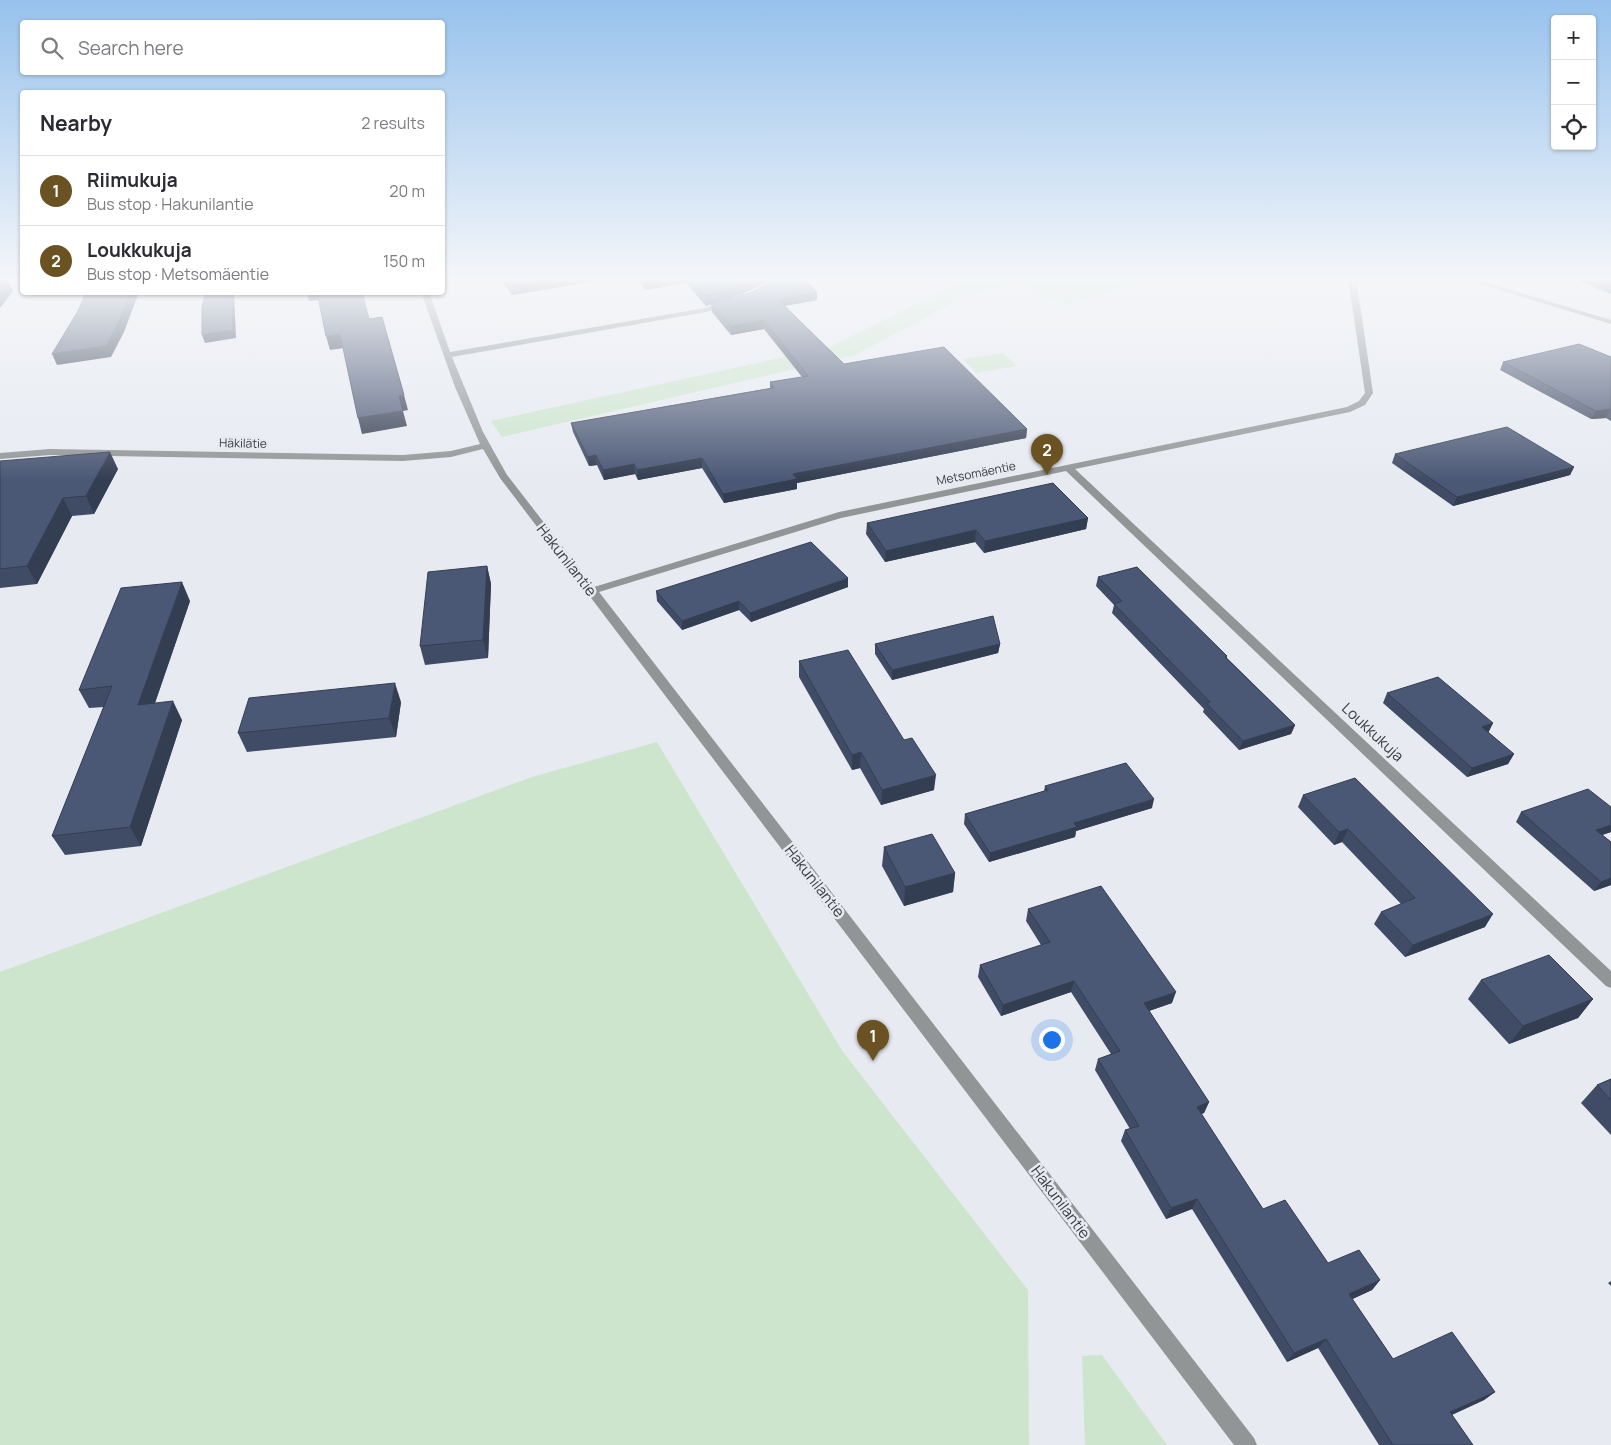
<!DOCTYPE html>
<meta charset="utf-8">
<style>
:root{--surface:#fff;--page:#f2f2f3;--text:#2b2b33;--muted:#7c7c81;--line:#e1e1e2;--accent:#6b5223}
body{margin:0;font-family:Manrope,sans-serif;background:var(--page);color:var(--text)}
.controls{position:absolute;right:15px;top:15px;display:grid;overflow:hidden;border-radius:5px;box-shadow:0 1px 4px #0004}
.controls button{width:45px;height:45px;display:grid;place-items:center;padding:0;border:0;border-bottom:1px solid var(--line);background:var(--surface);color:var(--text);font:25px sans-serif}
.you{position:absolute;left:1051px;top:1039px;width:18px;height:18px;margin:-12px;border:4px solid #fff;border-radius:50%;background:#1a73e8;box-shadow:0 0 0 8px #1a73e833}
.badge{display:grid;place-items:center;width:32px;height:32px;border-radius:50%;background:var(--accent);color:#fff;font-size:16px;font-weight:700}
.pin{position:absolute;translate:-50% -41px;filter:drop-shadow(0 1px 2px #0008)}
.pin::after{content:'';position:absolute;top:26px;width:18px;height:15px;background:inherit;clip-path:polygon(0 0,100% 0,50% 100%)}
.list{margin:0;padding:0;list-style:none}
h2{display:flex;justify-content:space-between;align-items:center;height:65px;margin:0;padding:0 20px;font-size:21px}
h2 small{font-size:16px;font-weight:400;color:var(--muted)}
.list li{display:grid;grid-template-columns:32px 1fr auto;gap:15px;align-items:center;box-sizing:border-box;height:70px;padding:0 20px;border-top:1px solid var(--line)}
.list b{display:block;font-size:19px;white-space:nowrap}
.list p{margin:0;font-size:16px;white-space:nowrap;color:var(--muted)}
.list em{font-size:16px;font-style:normal;color:var(--muted)}
.icon{flex:none;width:28px;height:28px;fill:none;stroke:currentColor;stroke-width:2;stroke-linecap:round;stroke-linejoin:round}
.map{position:relative;flex:none;width:1611px;height:1445px;overflow:hidden}
.search{position:absolute;background:var(--surface);box-shadow:0 1px 4px #0004;left:20px;top:20px;width:425px;height:55px;display:flex;align-items:center;gap:12px;box-sizing:border-box;padding:0 18px;border-radius:5px;color:var(--muted);font-size:19px}
.panel{position:absolute;background:var(--surface);box-shadow:0 1px 4px #0004;left:20px;top:90px;width:425px;height:205px;border-radius:5px}
.map>svg:first-child{display:block}
.green{fill:#cce5cc}
.lines{fill:none;stroke-linecap:round;stroke-linejoin:round}
.minor{fill:#919596;fill-rule:evenodd}
.wall{fill:#404c65}
.shaded-wall{fill:#343e52}
.building{fill:#4b5875;stroke:#343e52}
.labels{text-anchor:middle;dominant-baseline:central;stroke-width:5;stroke-linejoin:round;paint-order:stroke}
.far-street-label{font-size:12px;fill:#393a3c;stroke:#e7eaf1}
.street-label{font-size:15px;fill:#393a3c;stroke:#e7eaf1}
</style>
<div class="map">
<svg width="1611" height="1445" viewBox="0 0 1611 1445">
<rect width="100%" height="100%" fill="#e7eaf1"/>
<!-- green -->
<g class="green">
<polygon points="984,277 1150,277 1066,306 1018,281 966,296 855,355 502,437 491,421 830,347 953,286"/>
<polygon points="1003,353 1017,366 976,373 963,359"/>
<polygon points="657,742 843,1052 1028,1290 1029,1445 0,1445 0,972 532,777"/>
<polygon points="1102,1355 1167,1445 1085,1445 1082,1356"/>
</g>
<g class="lines">
<!-- minor -->
<g class="minor">
<polygon points="1348,277 1356,277 1373,393 1365,405 1350,412 1075,469 1611,971 1611,988 1606,986 1066,471 841,518 599,592 1254,1438 1257,1445 1234,1445 500,478 483,449 451,457 403,461 50,455 0,459 0,453 50,449 403,455 451,451 480,444 455,387 421,292 429,292 450,352 705,308 731,301 731,305 706,312 452,357 483,432 507,475 594,587 839,512 1347,407 1359,401 1365,393"/>
<polygon points="1457,277 1469,277 1611,320 1611,324"/>
</g>
</g>
<!-- wall -->
<g class="wall">
<polygon points="499,277 619,277 512,295"/>
<polygon points="636,277 778,277 744,293 718,302 817,300 785,306 844,364 1027,429 1026,438 797,483 797,489 724,503 702,468 638,480 635,474 604,480 597,465 589,466 573,432 571,423 770,388 770,382 802,377 764,329 731,335 712,312 711,304 706,306 686,283 645,290"/>
<polygon points="1570,277 1611,277 1611,294"/>
<polygon points="1611,357 1611,421 1606,418 1591,419 1500,370 1503,362"/>
<polygon points="1395,454 1574,467 1570,475 1453,506 1392,463"/>
<polygon points="0,461 118,469 94,514 72,516 37,584 0,588"/>
<polygon points="1088,518 1086,529 984,553 975,542 885,562 866,534 867,523"/>
<polygon points="487,566 491,584 488,658 425,665 420,646"/>
<polygon points="1098,577 1227,656 1227,658 1295,725 1291,734 1239,750 1203,712 1204,709 1112,613 1114,605 1096,586"/>
<polygon points="848,587 751,622 739,610 682,630 657,601 656,591"/>
<polygon points="190,601 155,703 182,720 141,846 65,855 52,836 104,707 89,708 79,690"/>
<polygon points="875,644 1000,644 998,653 892,680 875,654"/>
<polygon points="799,661 934,790 881,805 860,768 852,770 799,677"/>
<polygon points="1387,693 1493,723 1488,733 1514,754 1508,764 1467,777 1383,703"/>
<polygon points="401,702 396,737 247,752 238,733"/>
<polygon points="1045,786 1152,808 1076,831 1075,837 989,862 964,824 965,814 1044,791"/>
<polygon points="1303,795 1485,927 1405,957 1374,924 1381,912 1401,904 1342,842 1334,845 1298,807"/>
<polygon points="1611,807 1611,832 1602,835 1611,842 1611,885 1594,891 1516,822 1521,812"/>
<polygon points="884,847 955,873 953,892 904,906 882,866"/>
<polygon points="1028,909 1172,1003 1149,1011 1209,1102 1204,1113 1201,1114 1263,1209 1328,1263 1380,1280 1372,1290 1352,1299 1393,1359 1495,1392 1484,1400 1452,1415 1473,1445 1379,1445 1318,1348 1287,1362 1192,1209 1166,1219 1121,1141 1125,1130 1130,1129 1095,1070 1098,1059 1111,1054 1071,992 1001,1016 978,977 980,965 1041,945 1026,921"/>
<polygon points="1481,980 1593,999 1578,1018 1509,1044 1468,999"/>
<polygon points="1611,1079 1611,1135 1581,1103 1597,1085"/>
<polygon points="1611,1281 1611,1286 1608,1283"/>
</g>
<!-- shaded-wall -->
<g class="shaded-wall">
<polygon points="559,277 619,277 512,295 511,285"/>
<polygon points="661,277 686,277 686,283 645,290 644,280"/>
<polygon points="757,277 778,277 744,293 706,306 706,296"/>
<polygon points="9,283 13,291 0,308 0,295"/>
<polygon points="131,292 139,292 124,332 111,357 57,365 52,354"/>
<polygon points="232,292 234,292 236,338 205,343 202,335"/>
<polygon points="307,292 318,292 320,300 309,301"/>
<polygon points="817,292 817,300 777,307 777,299"/>
<polygon points="764,320 764,329 731,335 731,326"/>
<polygon points="340,334 344,348 330,350 326,336"/>
<polygon points="404,395 408,410 403,411 407,426 362,434 358,418 399,396"/>
<polygon points="1610,409 1606,418 1591,419 1596,411"/>
<polygon points="1027,429 1026,438 797,483 797,489 724,503 723,494 793,474"/>
<polygon points="110,452 118,469 94,514 86,496"/>
<polygon points="596,455 597,465 589,466 588,457"/>
<polygon points="702,458 702,468 638,480 637,470"/>
<polygon points="634,464 635,474 604,480 603,470"/>
<polygon points="1574,467 1570,475 1453,506 1457,497"/>
<polygon points="63,498 72,516 37,584 27,566"/>
<polygon points="1088,518 1086,529 984,553 985,541"/>
<polygon points="976,530 975,542 885,562 886,551"/>
<polygon points="487,566 491,584 488,658 483,640"/>
<polygon points="848,578 848,587 751,622 750,613"/>
<polygon points="182,582 190,601 148,723 138,705"/>
<polygon points="739,601 739,610 682,630 682,621"/>
<polygon points="1000,644 998,653 892,680 892,670"/>
<polygon points="395,683 401,702 396,737 389,718"/>
<polygon points="173,701 182,720 141,846 130,827"/>
<polygon points="1493,723 1488,733 1482,727"/>
<polygon points="1295,725 1291,734 1239,750 1243,741"/>
<polygon points="861,752 860,768 852,770 852,755"/>
<polygon points="1514,754 1508,764 1467,777 1472,768"/>
<polygon points="936,775 934,790 881,805 882,790"/>
<polygon points="1154,799 1152,808 1076,831 1075,837 989,862 990,853 1074,823"/>
<polygon points="1611,825 1611,832 1590,839 1596,830"/>
<polygon points="1348,829 1342,842 1334,845 1339,832"/>
<polygon points="955,873 953,892 904,906 905,887"/>
<polygon points="1611,878 1611,885 1594,891 1601,882"/>
<polygon points="1493,914 1485,927 1405,957 1413,945"/>
<polygon points="1074,981 1071,992 1001,1016 1003,1005"/>
<polygon points="1176,992 1172,1003 1140,1014 1144,1003"/>
<polygon points="1593,999 1578,1018 1509,1044 1523,1026"/>
<polygon points="1209,1102 1204,1113 1192,1117 1197,1107"/>
<polygon points="1197,1199 1192,1209 1166,1219 1171,1208"/>
<polygon points="1380,1280 1372,1290 1342,1304 1349,1294"/>
<polygon points="1326,1339 1318,1348 1287,1362 1294,1353"/>
<polygon points="1495,1392 1484,1400 1440,1420 1450,1412"/>
</g>
<!-- building -->
<g class="building">
<polygon points="0,277 1,277 9,283 0,295"/>
<polygon points="505,277 559,277 511,285"/>
<polygon points="642,277 661,277 644,280"/>
<polygon points="689,277 757,277 744,284 706,296"/>
<polygon points="780,277 802,277 817,292 777,299 844,364 944,347 1027,429 793,474 797,479 723,494 702,458 637,470 634,464 603,470 596,455 588,457 571,423 774,388 770,382 808,376 764,320 731,326 711,304 752,292"/>
<polygon points="86,292 131,292 119,321 106,346 52,354 78,311"/>
<polygon points="206,292 232,292 233,330 202,335 202,307"/>
<polygon points="317,292 362,292 369,319 382,317 404,395 399,396 403,411 358,418 340,334 326,336"/>
<polygon points="1579,344 1611,357 1611,410 1610,409 1596,411 1503,362"/>
<polygon points="1507,427 1574,467 1457,497 1395,454"/>
<polygon points="110,452 86,496 63,498 27,566 0,569 0,461"/>
<polygon points="1053,483 1088,518 985,541 976,530 886,551 867,523"/>
<polygon points="811,542 848,578 750,613 739,601 682,621 656,591"/>
<polygon points="487,566 483,640 420,646 428,572"/>
<polygon points="1137,567 1227,656 1225,657 1295,725 1243,741 1206,703 1210,702 1114,604 1122,601 1098,577"/>
<polygon points="182,582 138,705 173,701 130,827 52,836 112,686 79,690 121,588"/>
<polygon points="993,616 1000,644 892,670 875,644"/>
<polygon points="848,650 904,740 912,738 936,775 882,790 861,752 852,755 799,661"/>
<polygon points="1438,677 1493,723 1482,727 1514,754 1472,768 1387,693"/>
<polygon points="395,683 389,718 238,733 249,698"/>
<polygon points="1126,763 1154,799 1074,823 1077,827 990,853 965,814 1048,790 1045,786"/>
<polygon points="1355,778 1493,914 1413,945 1381,912 1415,898 1348,829 1339,832 1303,795"/>
<polygon points="1588,789 1611,807 1611,825 1596,830 1611,842 1611,878 1601,882 1521,812"/>
<polygon points="932,834 955,873 905,887 884,847"/>
<polygon points="1101,886 1176,992 1144,1003 1209,1102 1197,1107 1263,1209 1285,1200 1328,1263 1359,1250 1380,1280 1349,1294 1393,1359 1452,1332 1495,1392 1450,1412 1473,1445 1393,1445 1326,1339 1294,1353 1197,1199 1171,1208 1125,1130 1139,1126 1098,1059 1120,1051 1074,981 1003,1005 980,965 1050,942 1028,909"/>
<polygon points="1549,955 1593,999 1523,1026 1481,980"/>
<polygon points="1611,1079 1611,1100 1597,1085"/>
</g>
<!-- sky -->
<linearGradient id="sky" x2="0" y2="1"><stop stop-color="#97c2ed"/><stop offset="0.58" stop-color="#f4f6f9"/><stop offset="1" stop-color="#f4f6f9" stop-opacity="0"/></linearGradient>
<rect width="1611" height="480" fill="url(#sky)"/>
<g class="labels">
<!-- far-street labels -->
<g class="far-street-label">
<text transform="translate(243 443) rotate(1)">Häkilätie</text>
<text transform="translate(976 473) rotate(-11)">Metsomäentie</text>
</g>
<!-- street labels -->
<g class="street-label">
<text transform="translate(567 560) rotate(52)">Hakunilantie</text>
<text transform="translate(1373 732) rotate(43)">Loukkukuja</text>
<text transform="translate(815 881) rotate(52)">Hakunilantie</text>
<text transform="translate(1061 1202) rotate(53)">Hakunilantie</text>
</g>
</g>
</svg>
<div class="controls">
<button>+</button>
<button>−</button>
<button><svg class="icon" aria-label="locate" viewBox="0 0 24 24"><circle cx="12" cy="12" r="6"/><path d="M12 2v4M12 18v4M2 12h4M18 12h4"/></svg></button>
</div>
<div class="you"></div>
<div class="pin badge" style="left:873px;top:1061px">1</div>
<div class="pin badge" style="left:1047px;top:475px">2</div>
<div class="search"><svg class="icon" aria-label="search" viewBox="0 0 24 24"><circle cx="10" cy="10" r="6"/><path d="M15 15l6 6"/></svg>Search here</div>
<section class="panel">
<h2>Nearby<small>2 results</small></h2>
<ul class="list">
<li><span class="badge">1</span><div><b>Riimukuja</b><p>Bus stop · Hakunilantie</p></div><em>20 m</em></li>
<li><span class="badge">2</span><div><b>Loukkukuja</b><p>Bus stop · Metsomäentie</p></div><em>150 m</em></li>
</ul>
</section>
</div>
